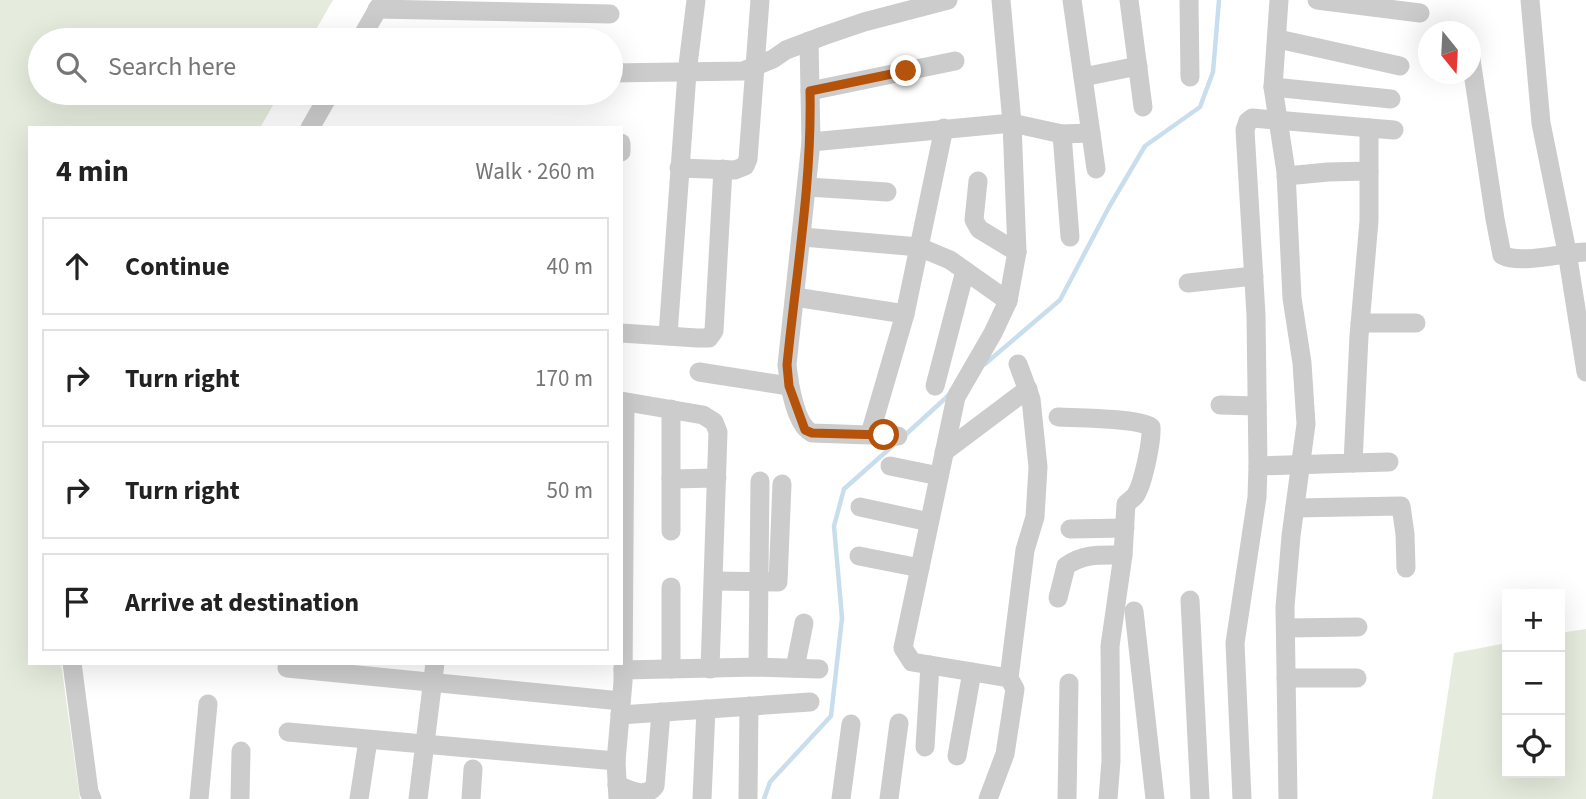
<!DOCTYPE html>
<meta charset="utf-8">
<style>
:root{--surface:#fff;--page:#f2f2f2;--text:#222;--muted:#767676;--line:#e0e0e0}
body{margin:0;font-family:"Source Sans 3",sans-serif;background:var(--page);color:var(--text)}
.controls{position:absolute;right:21px;bottom:21px;display:grid;overflow:hidden;border-radius:0px;box-shadow:0 7px 28px #0002}
.controls button{width:63px;height:63px;display:grid;place-items:center;padding:0;border:0;border-bottom:2px solid var(--line);background:var(--surface);color:var(--text);font:35px sans-serif}
.compass{position:absolute;left:1418px;top:21px;width:63px;height:63px;border-radius:50%;background:var(--surface);box-shadow:0 7px 28px #0002;rotate:162deg}
.stop{position:absolute;width:21px;height:21px;margin:-16px;border:5px solid #b45309;border-radius:50%;background:#fff}
.stop.end{background:#b45309;border-color:#fff;box-shadow:0 2px 7px #0008}
.list{margin:0;padding:0;list-style:none}
h2{display:flex;justify-content:space-between;align-items:center;height:91px;margin:0;padding:0 28px;font-size:30px}
h2 small{font-size:23px;font-weight:400;color:var(--muted)}
.list li{display:grid;grid-template-columns:46px 1fr auto;gap:21px;align-items:center;box-sizing:border-box;height:98px;margin:0 14px 14px;padding:0 14px;border:2px solid var(--line);border-radius:0px}
.list b{display:block;font-size:26px;white-space:nowrap}
.list em{font-size:23px;font-style:normal;color:var(--muted)}
.icon{flex:none;width:38px;height:38px;fill:none;stroke:currentColor;stroke-width:2;stroke-linecap:round;stroke-linejoin:round}
.map{position:relative;flex:none;width:1586px;height:799px;overflow:hidden}
.search{position:absolute;background:var(--surface);box-shadow:0 7px 28px #0002;left:28px;top:28px;width:595px;height:77px;display:flex;align-items:center;gap:18px;box-sizing:border-box;padding:0 24px;border-radius:38px;color:var(--muted);font-size:26px}
.panel{position:absolute;background:var(--surface);box-shadow:0 7px 28px #0002;left:28px;top:126px;width:595px;height:539px;border-radius:0px}
.map>svg:first-child{display:block}
.green{fill:#e5ecdd}
.lines{fill:none;stroke-linecap:round;stroke-linejoin:round}
.stream{stroke:#c9deec;stroke-width:4.5}
.minor{stroke:#ccc;stroke-width:19}
.route{stroke:#b45309;stroke-width:9}
</style>
<div class="map">
<svg width="1586" height="799" viewBox="0 0 1586 799">
<rect width="100%" height="100%" fill="#fff"/>
<!-- green -->
<g class="green">
<polygon points="0,0 333,0 310,40 40,40 40,93 280,93 260,128 30,128 30,663 61,663 80,799 0,799"/>
<polygon points="1586,629 1586,799 1432,799 1454,653 1507,643 1507,773 1560,773 1560,633"/>
</g>
<g class="lines">
<!-- stream -->
<g class="stream">
<polyline points="985,364 1060,300 1109,207 1145,146 1200,107 1213,72 1219,0"/>
<polyline points="904,436 949,395"/>
<polyline points="764,799 770,782 831,716 842,618 834,526 844,489 897,442"/>
</g>
<!-- minor -->
<g class="minor">
<polyline points="1072,0 1096,169"/>
<polyline points="1129,0 1143,107"/>
<polyline points="1189,0 1190,77"/>
<polyline points="1279,0 1273,87 1286,172 1292,298 1302,363 1306,424 1291,536 1285,607 1288,799"/>
<polyline points="1317,0 1420,13"/>
<polyline points="1530,0 1541,123 1567,252 1586,372"/>
<polyline points="377,9 610,14"/>
<polyline points="1278,39 1400,66"/>
<polyline points="360,40 383,0"/>
<path d="M 809,41 L 811,142 L 787,365 C 789,383 795,425 812,433 L 898,436"/>
<path d="M 1470,53 L 1495,219 L 1502,255 C 1521,265 1564,252 1586,252"/>
<polyline points="611,73 743,71 773,59 786,50 823,36 864,22 948,0"/>
<polyline points="1083,77 1138,66"/>
<polyline points="1273,87 1391,99"/>
<polyline points="810,91 955,61"/>
<polyline points="310,128 330,93"/>
<polyline points="1062,134 1070,237"/>
<polyline points="811,142 1012,123 1062,134 1091,133"/>
<polyline points="621,143 621,152"/>
<polyline points="679,168 735,170 745,166 748,159 760,0"/>
<polyline points="1286,176 1328,172 1369,171"/>
<polyline points="978,181 974,220 979,229 1017,252"/>
<polyline points="808,187 887,192"/>
<polyline points="803,237 919,247 950,260 1008,301"/>
<polyline points="1188,283 1254,276"/>
<polyline points="795,297 905,314"/>
<polyline points="1360,323 1416,323"/>
<polyline points="621,333 697,338 709,338 714,331 723,169"/>
<polyline points="668,335 687,73 696,0"/>
<polyline points="699,372 789,386"/>
<polyline points="935,386 965,271"/>
<polyline points="621,401 703,415 714,422 718,432 710,669"/>
<polyline points="1220,405 1257,406"/>
<polyline points="671,409 671,531"/>
<path d="M 1058,417 C 1077,418 1138,418 1151,427 C 1152,441 1143,485 1135,496 C 1132,499 1129,501 1126,504 L 1123,555 L 1110,646 L 1111,761 L 1108,799"/>
<polyline points="870,434 905,314 944,128"/>
<polyline points="944,452 1028,389"/>
<polyline points="1353,463 1389,462"/>
<polyline points="890,466 939,476"/>
<polyline points="1258,466 1353,463 1359,336 1369,221 1369,128"/>
<polyline points="671,479 717,478"/>
<polyline points="860,507 929,522"/>
<polyline points="1295,508 1401,506 1405,534 1406,568"/>
<polyline points="1070,529 1125,528"/>
<polyline points="859,556 920,568"/>
<polyline points="715,581 778,582 782,484"/>
<polyline points="671,587 671,669"/>
<path d="M 1058,598 L 1066,566 C 1084,553 1101,555 1123,555"/>
<polyline points="1190,600 1200,799"/>
<polyline points="1134,611 1155,799"/>
<polyline points="1286,628 1358,627"/>
<polyline points="72,663 89,792 92,799"/>
<polyline points="758,667 760,481"/>
<polyline points="287,668 621,701"/>
<polyline points="795,668 804,623"/>
<polyline points="623,670 758,667 819,669"/>
<polyline points="1009,678 1025,550 1035,517 1038,467 1031,399 1018,364"/>
<polyline points="1286,678 1357,678"/>
<polyline points="620,715 810,702"/>
<polyline points="288,732 616,761"/>
<polyline points="925,747 930,665"/>
<polyline points="957,756 972,672"/>
<path d="M 617,785 C 630,790 646,799 655,786 L 661,712"/>
<polyline points="199,799 208,704"/>
<polyline points="240,799 241,751"/>
<polyline points="359,799 368,740"/>
<polyline points="418,799 435,663"/>
<polyline points="471,799 473,769"/>
<polyline points="618,799 616,761 623,682 625,402"/>
<polyline points="702,799 706,709"/>
<polyline points="748,799 749,706"/>
<polyline points="841,799 851,724"/>
<polyline points="889,799 899,723"/>
<polyline points="988,799 1005,754 1015,689 1009,678 912,662 903,648 956,397 993,333 1008,301 1017,252 1012,123 1001,0"/>
<polyline points="1067,799 1069,683"/>
<polyline points="1242,799 1235,643 1257,497 1258,466 1256,315 1245,130 1248,121 1252,118 1394,130"/>
</g>
</g>
<g class="lines">
<!-- route -->
<path class="route" d="M 884,435 L 812,433 L 805,430 L 789,386 L 787,365 C 796,274 812,183 810,91 L 906,71"/>
</g>
</svg>
<div class="controls">
<button>+</button>
<button>−</button>
<button><svg class="icon" aria-label="locate" viewBox="0 0 24 24"><circle cx="12" cy="12" r="6"/><path d="M12 2v4M12 18v4M2 12h4M18 12h4"/></svg></button>
</div>
<svg class="compass" viewBox="-18 -18 36 36"><path d="M0-13l5 13h-10z" fill="#e53935"/><path d="M0 13l5-13h-10z" fill="#767676"/></svg>
<div class="stop" style="left:884px;top:435px"></div>
<div class="stop end" style="left:906px;top:71px"></div>
<div class="search"><svg class="icon" aria-label="search" viewBox="0 0 24 24"><circle cx="10" cy="10" r="6"/><path d="M15 15l6 6"/></svg>Search here</div>
<section class="panel">
<h2>4 min<small>Walk · 260 m</small></h2>
<ul class="list">
<li><svg class="icon" aria-label="ahead" viewBox="0 0 24 24"><path d="M12 20V5M6 11l6-6 6 6"/></svg><div><b>Continue</b></div><em>40 m</em></li>
<li><svg class="icon" aria-label="right" viewBox="0 0 24 24"><path d="M7 20v-9h11M14 6l5 5-5 5"/></svg><div><b>Turn right</b></div><em>170 m</em></li>
<li><svg class="icon" aria-label="right" viewBox="0 0 24 24"><path d="M7 20v-9h11M14 6l5 5-5 5"/></svg><div><b>Turn right</b></div><em>50 m</em></li>
<li><svg class="icon" aria-label="arrive" viewBox="0 0 24 24"><path d="M6 21V4h12l-3 4 3 4H6"/></svg><div><b>Arrive at destination</b></div></li>
</ul>
</section>
</div>
